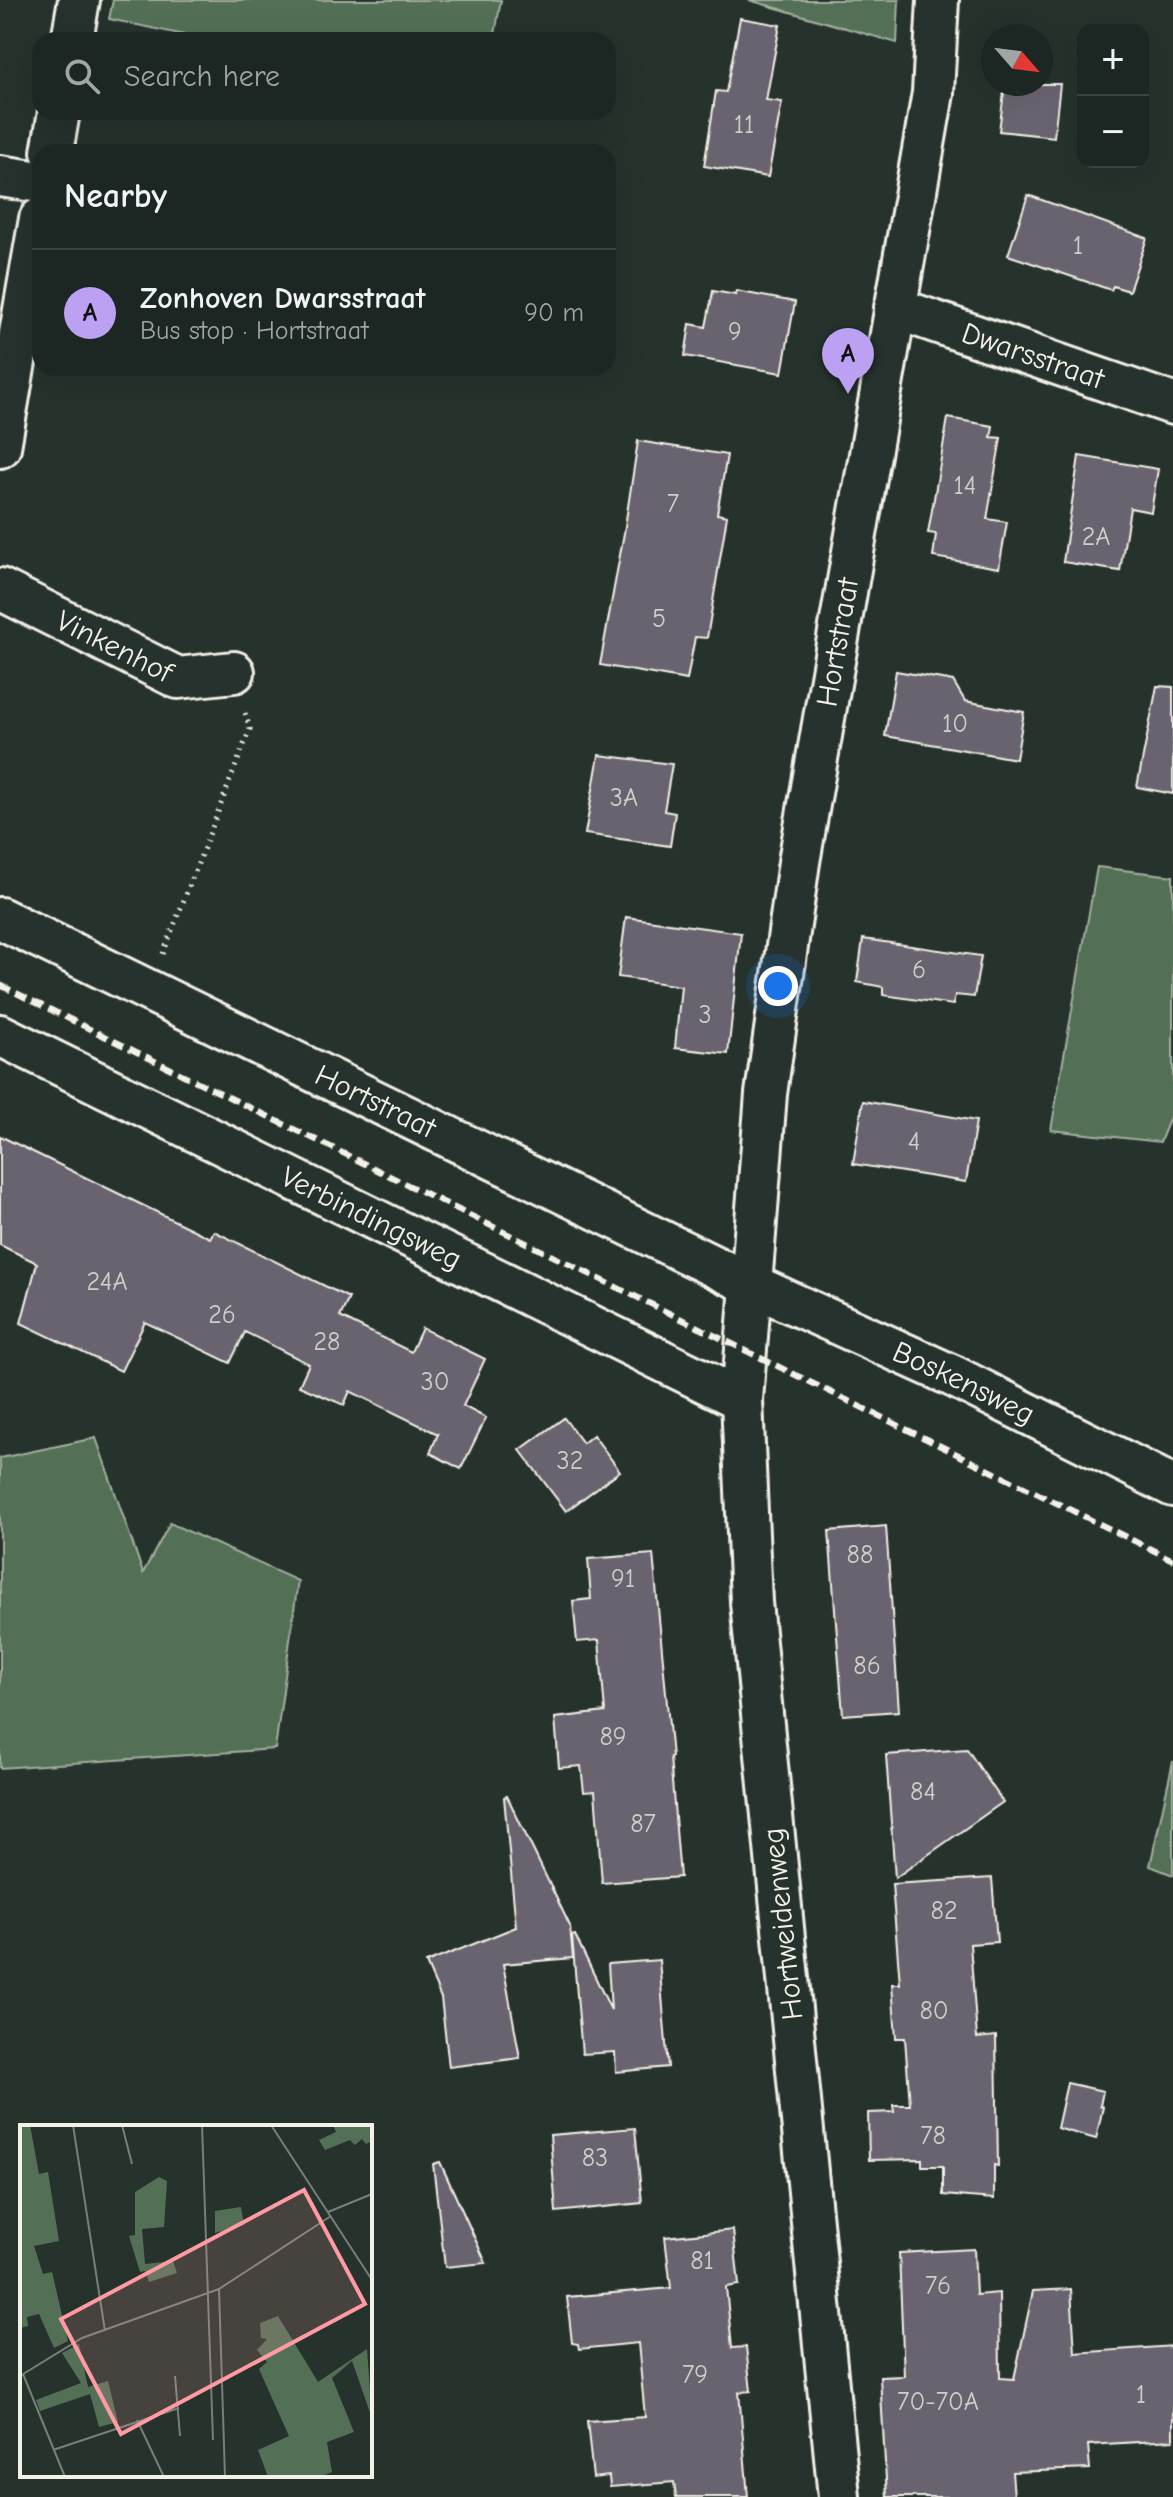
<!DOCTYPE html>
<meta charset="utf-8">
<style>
:root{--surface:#1c2622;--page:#29322f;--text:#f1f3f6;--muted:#a0a5a5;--line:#3a4340;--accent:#bca0f2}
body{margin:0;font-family:"Comic Neue",sans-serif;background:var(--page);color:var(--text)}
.controls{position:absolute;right:24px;top:24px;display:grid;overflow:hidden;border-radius:16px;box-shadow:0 8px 32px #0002}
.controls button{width:72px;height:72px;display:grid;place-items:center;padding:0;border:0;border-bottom:2px solid var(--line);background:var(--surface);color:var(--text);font:40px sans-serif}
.compass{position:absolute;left:981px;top:24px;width:72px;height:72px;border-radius:50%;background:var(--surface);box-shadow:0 8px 32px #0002;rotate:118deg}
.you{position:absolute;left:778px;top:986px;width:28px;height:28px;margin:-20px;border:6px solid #fff;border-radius:50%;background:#1a73e8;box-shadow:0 0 0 12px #1a73e833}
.badge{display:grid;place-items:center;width:52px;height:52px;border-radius:50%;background:var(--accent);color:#111;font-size:26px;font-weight:700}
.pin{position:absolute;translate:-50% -66px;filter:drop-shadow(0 2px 4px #0008)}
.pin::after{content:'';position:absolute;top:42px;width:28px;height:24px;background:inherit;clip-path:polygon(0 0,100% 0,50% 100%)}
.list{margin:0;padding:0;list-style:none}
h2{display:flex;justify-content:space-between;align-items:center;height:104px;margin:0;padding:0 32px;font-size:34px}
h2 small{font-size:26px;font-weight:400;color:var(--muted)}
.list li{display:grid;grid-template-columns:52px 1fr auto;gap:24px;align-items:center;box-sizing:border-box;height:128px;padding:0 32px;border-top:2px solid var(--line)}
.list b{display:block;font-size:30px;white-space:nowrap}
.list p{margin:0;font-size:26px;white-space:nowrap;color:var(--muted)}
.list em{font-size:26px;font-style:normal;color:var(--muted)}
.icon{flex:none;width:44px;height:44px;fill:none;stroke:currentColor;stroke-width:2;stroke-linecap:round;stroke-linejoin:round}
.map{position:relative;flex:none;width:1173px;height:2497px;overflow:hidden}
.search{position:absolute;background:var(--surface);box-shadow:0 8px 32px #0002;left:32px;top:32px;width:584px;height:88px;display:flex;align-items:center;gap:20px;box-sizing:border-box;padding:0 28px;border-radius:24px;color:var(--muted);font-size:30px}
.panel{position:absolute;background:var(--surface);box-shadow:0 8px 32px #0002;left:32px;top:144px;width:584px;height:232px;border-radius:24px}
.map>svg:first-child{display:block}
.green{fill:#537057;stroke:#a4b0a0;stroke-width:2}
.building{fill:#68636e;stroke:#f4f1e8;stroke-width:2}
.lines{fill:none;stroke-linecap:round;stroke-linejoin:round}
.minor-casing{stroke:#f4f1e8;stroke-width:46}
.path{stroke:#f4f1e8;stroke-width:5;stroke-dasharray:2 6;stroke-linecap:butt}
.minor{stroke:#26332d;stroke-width:40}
.rail{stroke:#f4f1e8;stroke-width:6;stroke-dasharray:12 6;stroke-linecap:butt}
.labels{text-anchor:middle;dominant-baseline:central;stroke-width:8;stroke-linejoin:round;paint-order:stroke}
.number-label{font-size:26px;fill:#d1ceca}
.street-label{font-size:30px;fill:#f4f1e8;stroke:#26332d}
.inset-road{fill:none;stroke:#787f78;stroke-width:2}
.view{fill:#ff9aa2;fill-opacity:0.15;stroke:#ff9aa2;stroke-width:4}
.inset-edge{fill:none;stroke:#f4f1e8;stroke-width:4}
</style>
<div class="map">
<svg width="1173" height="2497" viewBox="0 0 1173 2497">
<rect width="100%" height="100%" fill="#26332d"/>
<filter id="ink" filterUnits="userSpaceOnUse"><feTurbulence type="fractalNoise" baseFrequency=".0125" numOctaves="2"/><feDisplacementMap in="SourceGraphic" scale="16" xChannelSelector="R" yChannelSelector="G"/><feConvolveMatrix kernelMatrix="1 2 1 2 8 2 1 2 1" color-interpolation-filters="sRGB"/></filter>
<g filter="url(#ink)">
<!-- green -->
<g class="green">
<polygon points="113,0 501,0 494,40 208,40 109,19"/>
<polygon points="749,0 899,0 897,43"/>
<polygon points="1097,867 1173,876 1173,1110 1160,1142 1051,1130"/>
<polygon points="96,1438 143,1573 170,1523 298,1581 275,1749 0,1768 0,1458"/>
<polygon points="1173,1761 1173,1875 1150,1866"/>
</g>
<!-- building -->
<g class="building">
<polygon points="740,18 780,25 766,100 782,102 768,177 704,166 716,91 726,92"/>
<polygon points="1005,84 1060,84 1054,137 999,131"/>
<polygon points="1028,195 1147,238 1129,291 1113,286 1111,290 1008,255"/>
<polygon points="713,291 736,295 736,291 795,302 782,373 685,356 690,324 706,327"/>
<polygon points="948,418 993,426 991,437 1001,438 987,519 1007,522 999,568 933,557 936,534 928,533"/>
<polygon points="638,441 727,455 717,514 727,516 707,638 695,637 687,680 600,665 624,533"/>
<polygon points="1079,456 1158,469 1151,512 1130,508 1120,571 1063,562"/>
<polygon points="896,671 953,681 965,701 1024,712 1016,759 885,736"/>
<polygon points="1157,686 1173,687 1173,794 1137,787"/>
<polygon points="599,755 672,764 664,811 675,813 670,846 585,834"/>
<polygon points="626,917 741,933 728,1054 675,1048 681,986 618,977"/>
<polygon points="863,939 981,956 974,997 955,995 953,1005 883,995 883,987 857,982"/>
<polygon points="863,1101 976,1121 966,1182 853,1164"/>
<polygon points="0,1136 210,1238 214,1231 349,1298 340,1317 411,1352 422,1328 485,1359 463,1406 486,1418 461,1469 430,1453 438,1434 350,1391 344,1405 299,1386 309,1364 245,1332 230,1363 145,1322 121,1371 21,1323 37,1263 0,1245"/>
<polygon points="564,1418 583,1443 593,1435 620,1471 566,1511 520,1450"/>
<polygon points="886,1526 899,1711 843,1715 829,1531"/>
<polygon points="653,1554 672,1757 670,1757 680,1877 602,1883 595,1791 584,1792 581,1766 559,1768 555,1718 605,1712 599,1640 577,1642 573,1601 591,1599 588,1559"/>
<polygon points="967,1749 1003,1802 895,1878 886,1755"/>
<polygon points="507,1796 570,1926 573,1958 503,1964 520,2058 449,2067 441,1998 426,1963 516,1927 504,1797"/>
<polygon points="992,1878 997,1942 970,1944 977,2038 996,2036 998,2166 994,2165 994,2199 943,2195 943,2166 922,2166 922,2159 869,2160 868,2113 894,2112 893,2105 910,2105 905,2038 896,2038 892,1984 900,1984 892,1884"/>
<polygon points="575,1935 611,2010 608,1964 659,1960 668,2067 616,2072 615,2052 582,2054 572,1936"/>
<polygon points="1067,2083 1103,2091 1100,2106 1103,2107 1096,2139 1057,2128"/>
<polygon points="635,2128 642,2203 556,2212 550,2135"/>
<polygon points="440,2162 486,2263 445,2267 433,2164"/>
<polygon points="733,2230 739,2285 726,2287 732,2348 746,2347 751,2391 739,2392 748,2497 676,2497 674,2482 610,2487 609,2476 593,2478 587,2421 645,2417 638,2343 579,2349 578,2344 572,2343 567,2297 671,2288 665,2237"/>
<polygon points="974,2249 976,2295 999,2293 1000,2378 1014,2379 1033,2291 1071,2289 1075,2353 1173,2346 1173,2440 1088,2445 1090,2469 1012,2472 1014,2497 887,2497 880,2377 904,2376 899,2253"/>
</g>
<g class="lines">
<!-- minor casing -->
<g class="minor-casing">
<g id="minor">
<polyline points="72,40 79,0"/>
<polyline points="52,152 59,112"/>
<polyline points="0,176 40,182"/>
<path id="s1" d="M 895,308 L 1173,404"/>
<polyline points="0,447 40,219"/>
<path id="s2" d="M 0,589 L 178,678 L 234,672"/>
<path id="s3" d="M 0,918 L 752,1285 L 953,1376 L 1173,1486"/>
<path id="s4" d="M 0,1035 L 742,1400"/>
<path id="s5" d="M 839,2497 L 751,1602 L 742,1400 L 766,1094 L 799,862 L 933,93 L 938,0"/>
</g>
</g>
<!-- path -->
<polyline class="path" points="163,954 250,729 244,709"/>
<!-- minor -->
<use href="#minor" class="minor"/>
<!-- rail -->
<polyline class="rail" points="0,985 1173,1560"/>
</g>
</g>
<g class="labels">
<!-- number labels -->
<g class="number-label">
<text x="744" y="125">11</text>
<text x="1078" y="246">1</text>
<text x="735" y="332">9</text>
<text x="965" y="486">14</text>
<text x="673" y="504">7</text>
<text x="1096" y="537">2A</text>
<text x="659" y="619">5</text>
<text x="955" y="724">10</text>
<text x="624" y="798">3A</text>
<text x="919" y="970">6</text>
<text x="705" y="1015">3</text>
<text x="914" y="1142">4</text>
<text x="107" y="1282">24A</text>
<text x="222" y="1315">26</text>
<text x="327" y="1342">28</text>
<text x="435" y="1382">30</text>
<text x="570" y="1461">32</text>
<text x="860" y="1555">88</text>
<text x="623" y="1579">91</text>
<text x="867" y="1666">86</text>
<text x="613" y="1737">89</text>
<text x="923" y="1792">84</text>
<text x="643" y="1824">87</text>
<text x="944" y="1911">82</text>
<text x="934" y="2011">80</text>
<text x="933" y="2136">78</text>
<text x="595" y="2158">83</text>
<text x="702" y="2261">81</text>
<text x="938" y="2286">76</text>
<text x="695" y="2375">79</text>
<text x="1141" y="2395">1</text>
<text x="938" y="2402">70-70A</text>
</g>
<!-- street labels -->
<g class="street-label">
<text stroke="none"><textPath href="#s1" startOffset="146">Dwarsstraat</textPath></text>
<text stroke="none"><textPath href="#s5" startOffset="1866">Hortstraat</textPath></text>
<text stroke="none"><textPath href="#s2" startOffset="128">Vinkenhof</textPath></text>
<text stroke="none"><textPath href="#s3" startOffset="418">Hortstraat</textPath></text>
<text stroke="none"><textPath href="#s4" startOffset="414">Verbindingsweg</textPath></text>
<text stroke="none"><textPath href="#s3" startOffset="1070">Boskensweg</textPath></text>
<text transform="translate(783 1924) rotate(-96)">Hortweidenweg</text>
</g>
</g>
<!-- overview -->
<g transform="translate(20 2125)">
<rect width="352" height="352" fill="#26332d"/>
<path d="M 0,0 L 10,0 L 19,49 L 28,47 L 39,116 L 14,121 L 23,149 L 32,147 L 48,216 L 34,223 L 19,189 L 7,192 L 8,201 L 0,203 ZM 313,0 L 351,0 L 352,16 L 346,19 L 342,14 L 335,20 L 330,15 L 305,25 L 299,15 L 316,7 ZM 139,52 L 147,56 L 144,102 L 122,104 L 125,139 L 153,136 L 157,148 L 129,157 L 125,146 L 120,147 L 109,111 L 115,110 L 115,67 ZM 221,82 L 224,100 L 195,108 L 195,86 ZM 258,191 L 298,257 L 347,224 L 352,293 L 332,236 L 312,253 L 334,307 L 307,317 L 312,347 L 300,352 L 248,352 L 238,325 L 269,311 L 239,244 L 247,237 L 237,225 L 247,214 L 241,213 L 240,198 ZM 59,219 L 68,262 L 88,256 L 98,297 L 79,302 L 70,269 L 20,286 L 16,275 L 61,258 L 42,228 Z" fill="#537057"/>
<path class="inset-road" d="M 53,0 L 85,206M 102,0 L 112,39M 182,0 L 193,315M 251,0 L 352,155M 308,87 L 352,69M 199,164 L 205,352M 3,249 L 45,352M 0,251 L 62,213 L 199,164 L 311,91M 155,251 L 160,311M 117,295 L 144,352M 33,325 L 159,283"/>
<path class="view" d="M 284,65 L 345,179 L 101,309 L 41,194 Z"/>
<rect width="352" height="352" class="inset-edge"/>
</g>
</svg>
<div class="controls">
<button>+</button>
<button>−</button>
</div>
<svg class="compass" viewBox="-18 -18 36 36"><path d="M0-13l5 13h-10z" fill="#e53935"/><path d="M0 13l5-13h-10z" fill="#a0a5a5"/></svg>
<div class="you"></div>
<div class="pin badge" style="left:848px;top:394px">A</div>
<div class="search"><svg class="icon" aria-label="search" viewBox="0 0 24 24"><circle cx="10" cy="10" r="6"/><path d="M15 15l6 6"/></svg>Search here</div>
<section class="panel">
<h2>Nearby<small></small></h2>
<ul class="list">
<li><span class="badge">A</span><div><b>Zonhoven Dwarsstraat</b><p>Bus stop · Hortstraat</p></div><em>90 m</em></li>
</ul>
</section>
</div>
